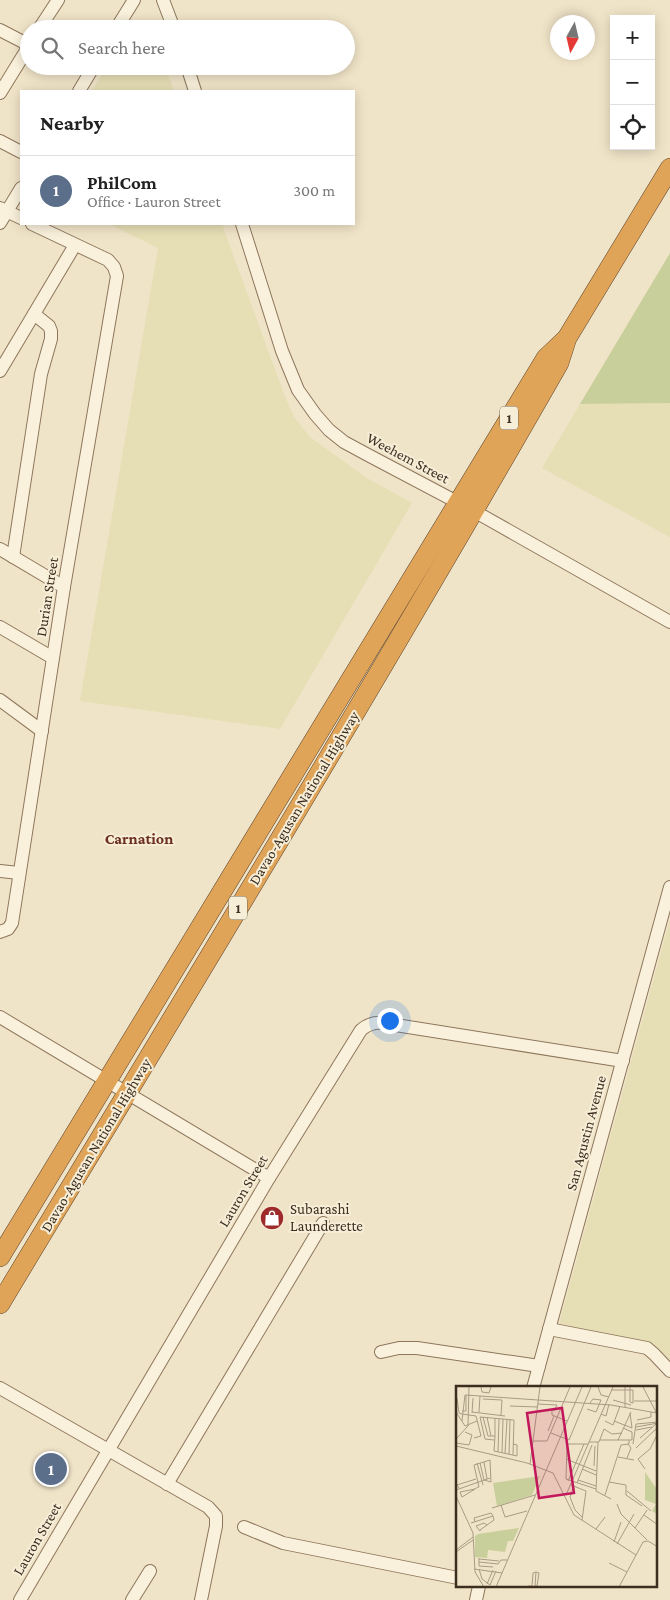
<!DOCTYPE html>
<meta charset="utf-8">
<style>
:root{--surface:#fff;--page:#f6f6f6;--text:#222;--muted:#767676;--line:#e0e0e0;--accent:#9e2a2b}
body{margin:0;font-family:"Crimson Pro",serif;background:var(--page);color:var(--text)}
.controls{position:absolute;right:15px;top:15px;display:grid;overflow:hidden;border-radius:0px;box-shadow:0 2px 12px #0003}
.controls button{width:45px;height:45px;display:grid;place-items:center;padding:0;border:0;border-bottom:1px solid var(--line);background:var(--surface);color:var(--text);font:25px sans-serif}
.compass{position:absolute;left:550px;top:15px;width:45px;height:45px;border-radius:50%;background:var(--surface);box-shadow:0 2px 12px #0003;rotate:188deg}
.you{position:absolute;left:389px;top:1020px;width:18px;height:18px;margin:-12px;border:4px solid #fff;border-radius:50%;background:#1a73e8;box-shadow:0 0 0 8px #1a73e833}
.badge{display:grid;place-items:center;width:32px;height:32px;border-radius:50%;background:var(--accent);color:#fff;font-size:16px;font-weight:700}
.pin{position:absolute;translate:-50% -50%;border:2px solid #fff;box-shadow:0 1px 5px #0006}
.list{margin:0;padding:0;list-style:none}
h2{display:flex;justify-content:space-between;align-items:center;height:65px;margin:0;padding:0 20px;font-size:21px}
h2 small{font-size:16px;font-weight:400;color:var(--muted)}
.list li{display:grid;grid-template-columns:32px 1fr auto;gap:15px;align-items:center;box-sizing:border-box;height:70px;padding:0 20px;border-top:1px solid var(--line)}
.list b{display:block;font-size:19px;white-space:nowrap}
.list p{margin:0;font-size:16px;white-space:nowrap;color:var(--muted)}
.list em{font-size:16px;font-style:normal;color:var(--muted)}
.icon{flex:none;width:28px;height:28px;fill:none;stroke:currentColor;stroke-width:2;stroke-linecap:round;stroke-linejoin:round}
.map{position:relative;flex:none;width:670px;height:1600px;overflow:hidden}
.search{position:absolute;background:var(--surface);box-shadow:0 2px 12px #0003;left:20px;top:20px;width:335px;height:55px;display:flex;align-items:center;gap:12px;box-sizing:border-box;padding:0 18px;border-radius:28px;color:var(--muted);font-size:19px}
.panel{position:absolute;background:var(--surface);box-shadow:0 2px 12px #0003;left:20px;top:90px;width:335px;height:135px;border-radius:0px}
.map>svg:first-child{display:block}
.farmland{fill:#e6deb5}
.green{fill:#c9cf9b}
.lines{fill:none;stroke-linecap:round;stroke-linejoin:round}
.minor-casing{stroke:#8d765c;stroke-width:14}
.highway-casing{stroke:#5b4430;stroke-width:20}
.minor{stroke:#faf1dc;stroke-width:12}
.highway{stroke:#e0a458;stroke-width:19}
.labels{text-anchor:middle;dominant-baseline:central;stroke-width:4;stroke-linejoin:round;paint-order:stroke}
.shield{fill:#f7eed8;stroke:#756857;stroke-width:1}
.shield-label{font-size:14px;font-weight:bold;fill:#3d2e20}
.street-label{font-size:15px;fill:#3d2e20;stroke:#f7eed8}
.poi-label{font-size:15px;fill:#3d2e20;stroke:#f7eed8;text-anchor:start}
.neighbourhood-label{font-size:16px;font-weight:bold;fill:#6b2e1e;stroke:#f7eed8}
.inset-road{fill:none;stroke:#a89b85;stroke-width:1}
.view{fill:#c2185b;fill-opacity:0.15;stroke:#c2185b;stroke-width:2.5}
.inset-edge{fill:none;stroke:#3d2e20;stroke-width:2.5}
</style>
<div class="map">
<svg width="670" height="1600" viewBox="0 0 670 1600">
<rect width="100%" height="100%" fill="#f0e4c8"/>
<!-- farmland -->
<g class="farmland">
<polygon points="107,66 165,66 174,91 92,91"/>
<polygon points="109,224 222,224 284,394 294,417 310,437 367,478 412,503 280,729 80,701 158,248"/>
<polygon points="670,403 670,537 542,468 580,404"/>
<polygon points="670,919 670,1360 653,1344 559,1324"/>
</g>
<!-- green -->
<polygon class="green" points="670,253 670,403 580,404"/>
<g class="lines">
<!-- minor casing -->
<g class="minor-casing">
<g id="minor">
<polyline points="163,0 174,29"/>
<polyline points="39,29 58,0"/>
<polyline points="116,29 134,0"/>
<polyline points="0,30 29,45"/>
<polyline points="187,66 195,91"/>
<polyline points="79,91 94,66"/>
<polyline points="0,93 29,46"/>
<polyline points="0,141 21,152"/>
<polyline points="0,208 21,218"/>
<polyline points="0,223 21,188"/>
<polyline points="242,224 282,351 298,390 315,414 329,430 344,442 368,455 474,511 670,622"/>
<polyline points="0,371 75,245"/>
<polyline points="0,549 64,587"/>
<polyline points="13,557 41,374 51,339 51,331 49,326 34,314"/>
<polyline points="0,627 53,658"/>
<polyline points="0,700 42,731"/>
<polyline points="0,871 19,873"/>
<polyline points="0,932 8,929 12,923 64,587 117,276 114,267 108,260 32,224"/>
<polyline points="0,1017 269,1178"/>
<polyline points="549,1329 647,1348 654,1354 670,1371"/>
<polyline points="381,1352 399,1348 417,1348 539,1366"/>
<polyline points="0,1388 208,1507 216,1516 216,1526 201,1600"/>
<polyline points="533,1388 670,887"/>
<polyline points="167,1484 323,1223"/>
<polyline points="244,1527 283,1543 458,1578"/>
<path d="M 20,1600 L 269,1178 L 361,1030 C 368,1024 374,1022 383,1023 L 623,1061"/>
<polyline points="132,1600 150,1571"/>
<polyline points="476,1600 479,1586"/>
</g>
</g>
<!-- highway casing -->
<g class="highway-casing">
<g id="highway">
<polyline points="0,1257 546,358 565,340"/>
<path d="M 0,1304 C 188,992 378,680 559,363 L 567,338 L 670,168"/>
</g>
</g>
<!-- minor -->
<use href="#minor" class="minor"/>
<!-- highway -->
<use href="#highway" class="highway"/>
</g>
<!-- icons -->
<defs>
<g id="shop-disc" transform="scale(1.25)"><circle r="9.5" fill="#9e2a2b" stroke="#f7eed8"/><path d="M-5-2.5h2.3a2.7 3.5 0 0 1 5.4 0H5L5.5 6h-11ZM-1.5-2.5h3a1.5 2.3 0 0 0-3 0Z" fill="#fff"/></g>
</defs>
<g fill-rule="evenodd">
<use href="#shop-disc" x="272" y="1218"/>
</g>
<g class="labels">
<!-- shield labels -->
<g class="shield">
<rect x="500" y="406.5" width="18" height="23" rx="4"/>
<rect x="229" y="896.5" width="18" height="23" rx="4"/>
</g>
<g class="shield-label">
<text x="509" y="418">1</text>
<text x="238" y="908">1</text>
</g>
<!-- street labels -->
<g class="street-label">
<text transform="translate(408 458) rotate(28)">Weehem Street</text>
<text transform="translate(47 597) rotate(-81)">Durian Street</text>
<text transform="translate(304 798) rotate(-59)">Davao-Agusan National Highway</text>
<text transform="translate(586 1133) rotate(-75)">San Agustin Avenue</text>
<text transform="translate(96 1145) rotate(-59)">Davao-Agusan National Highway</text>
<text transform="translate(243 1191) rotate(-59)">Lauron Street</text>
<text transform="translate(37 1539) rotate(-60)">Lauron Street</text>
</g>
<!-- poi labels -->
<g class="poi-label">
<text x="290" y="1209">Subarashi<tspan x="290" dy="17">Launderette</tspan></text>
</g>
<!-- neighbourhood labels -->
<g class="neighbourhood-label">
<text x="139" y="838">Carnation</text>
</g>
</g>
<!-- overview -->
<g transform="translate(456 1386)">
<rect width="201" height="201" fill="#f0e4c8"/>
<path d="M 189,86 L 200,102 L 201,128 L 196,125 L 200,118 L 189,114 ZM 84,90 L 76,109 L 41,120 L 37,97 ZM 63,142 L 57,155 L 52,155 L 49,166 L 32,164 L 31,172 L 19,171 L 19,150 L 22,148 Z" fill="#c9cf9b"/>
<path class="inset-road" d="M 25,1 L 26,6 L 33,7 L 35,1M 142,1 L 145,9 L 153,11M 187,1 L 201,28M 155,4 L 177,4 L 177,17 L 174,16 L 174,1M 1,12 L 3,27 L 6,28M 27,13 L 46,14 L 45,29M 157,14 L 175,19M 178,15 L 202,15M 82,18 L 101,19 L 98,25M 54,20 L 82,21M 169,21 L 169,1M 96,23 L 96,29 L 111,35M 131,23 L 140,26 L 145,14 L 137,13 L 134,17M 6,25 L 10,25 L 10,9M 0,26 L 9,40 L 21,35M 16,26 L 49,30M 23,26 L 24,10M 16,27 L 17,12M 6,28 L 20,30 L 25,50 L 18,52M 145,28 L 150,30 L 153,18M 27,31 L 32,50 L 39,50 L 38,65 L 61,70M 31,31 L 35,50M 181,34 L 195,31 L 195,26M 6,35 L 9,9 L 155,19 L 201,27M 149,35 L 157,39 L 164,20M 158,35 L 176,42 L 174,27M 180,41 L 202,37M 148,43 L 156,48 L 166,47M 180,44 L 196,41M 92,45 L 98,30M 95,47 L 113,54 L 135,1M 39,50 L 39,32M 184,52 L 200,38M 0,53 L 12,40 L 13,1M 38,54 L 29,53 L 24,31 L 58,34 L 57,69M 144,54 L 176,54 L 176,46 L 167,42M 162,54 L 175,26M 77,55 L 91,55 L 114,1M 133,56 L 143,56 L 148,43M 142,56 L 140,105 L 155,113M 0,57 L 13,59 L 16,49 L 9,46M 57,58 L 61,59 L 61,70M 132,58 L 111,58 L 110,93 L 140,103M 177,58 L 180,38 L 202,36M 0,60 L 71,77 L 97,87 L 118,129 L 180,169M 180,62 L 202,41M 42,66 L 43,33M 46,67 L 47,33M 49,67 L 51,34M 53,68 L 54,34M 162,71 L 178,74M 171,72 L 175,62 L 172,58M 110,73 L 140,85M 28,76 L 31,93M 21,77 L 27,99M 24,77 L 28,94 L 35,96 L 34,74M 74,78 L 84,1M 138,80 L 139,60M 126,83 L 140,89M 189,83 L 182,73 L 194,63 L 202,47M 122,94 L 140,100M 112,95 L 128,58M 153,96 L 170,99 L 170,109 L 186,120M 121,97 L 136,59M 115,99 L 130,105 L 126,134M 118,100 L 114,111 L 119,124 L 126,131M 3,102 L 1,99 L 20,93M 19,103 L 4,106 L 6,111 L 19,103 L 22,101 L 23,101 L 18,79 L 34,74M 0,104 L 34,92M 171,105 L 195,125M 110,109 L 157,1M 149,109 L 165,59 L 173,58 L 173,54M 0,110 L 17,147 L 19,186 L 28,201M 161,118 L 165,128 L 191,154M 45,119 L 49,131 L 71,125M 36,122 L 79,109M 188,129 L 202,139M 19,136 L 18,132 L 35,127 L 37,130M 15,137 L 37,130M 31,139 L 28,137 L 20,140 L 24,145 L 24,144 L 38,134 L 37,130M 179,142 L 191,124M 140,143 L 149,131M 158,156 L 165,136M 161,158 L 178,128M 0,164 L 17,151M 0,166 L 17,154M 23,172 L 23,180 L 37,181M 23,173 L 43,175M 23,176 L 42,178 L 45,174 L 51,174M 153,177 L 171,186M 18,183 L 46,187M 23,183 L 26,193 L 34,199M 31,198 L 37,184M 34,199 L 40,185M 72,200 L 76,200 L 77,187 L 80,186 L 79,200M 79,200 L 81,200 L 83,187 L 80,186M 40,201 L 126,1M 163,201 L 187,156 L 192,155 L 202,161"/>
<path class="view" d="M 106,22 L 118,107 L 83,112 L 71,27 Z"/>
<rect width="201" height="201" class="inset-edge"/>
</g>
</svg>
<div class="controls">
<button>+</button>
<button>−</button>
<button><svg class="icon" aria-label="locate" viewBox="0 0 24 24"><circle cx="12" cy="12" r="6"/><path d="M12 2v4M12 18v4M2 12h4M18 12h4"/></svg></button>
</div>
<svg class="compass" viewBox="-18 -18 36 36"><path d="M0-13l5 13h-10z" fill="#e53935"/><path d="M0 13l5-13h-10z" fill="#767676"/></svg>
<div class="you"></div>
<div class="pin badge" style="left:51px;top:1469px;background:#5c6f8a">1</div>
<div class="search"><svg class="icon" aria-label="search" viewBox="0 0 24 24"><circle cx="10" cy="10" r="6"/><path d="M15 15l6 6"/></svg>Search here</div>
<section class="panel">
<h2>Nearby<small></small></h2>
<ul class="list">
<li><span class="badge" style="background:#5c6f8a">1</span><div><b>PhilCom</b><p>Office · Lauron Street</p></div><em>300 m</em></li>
</ul>
</section>
</div>
